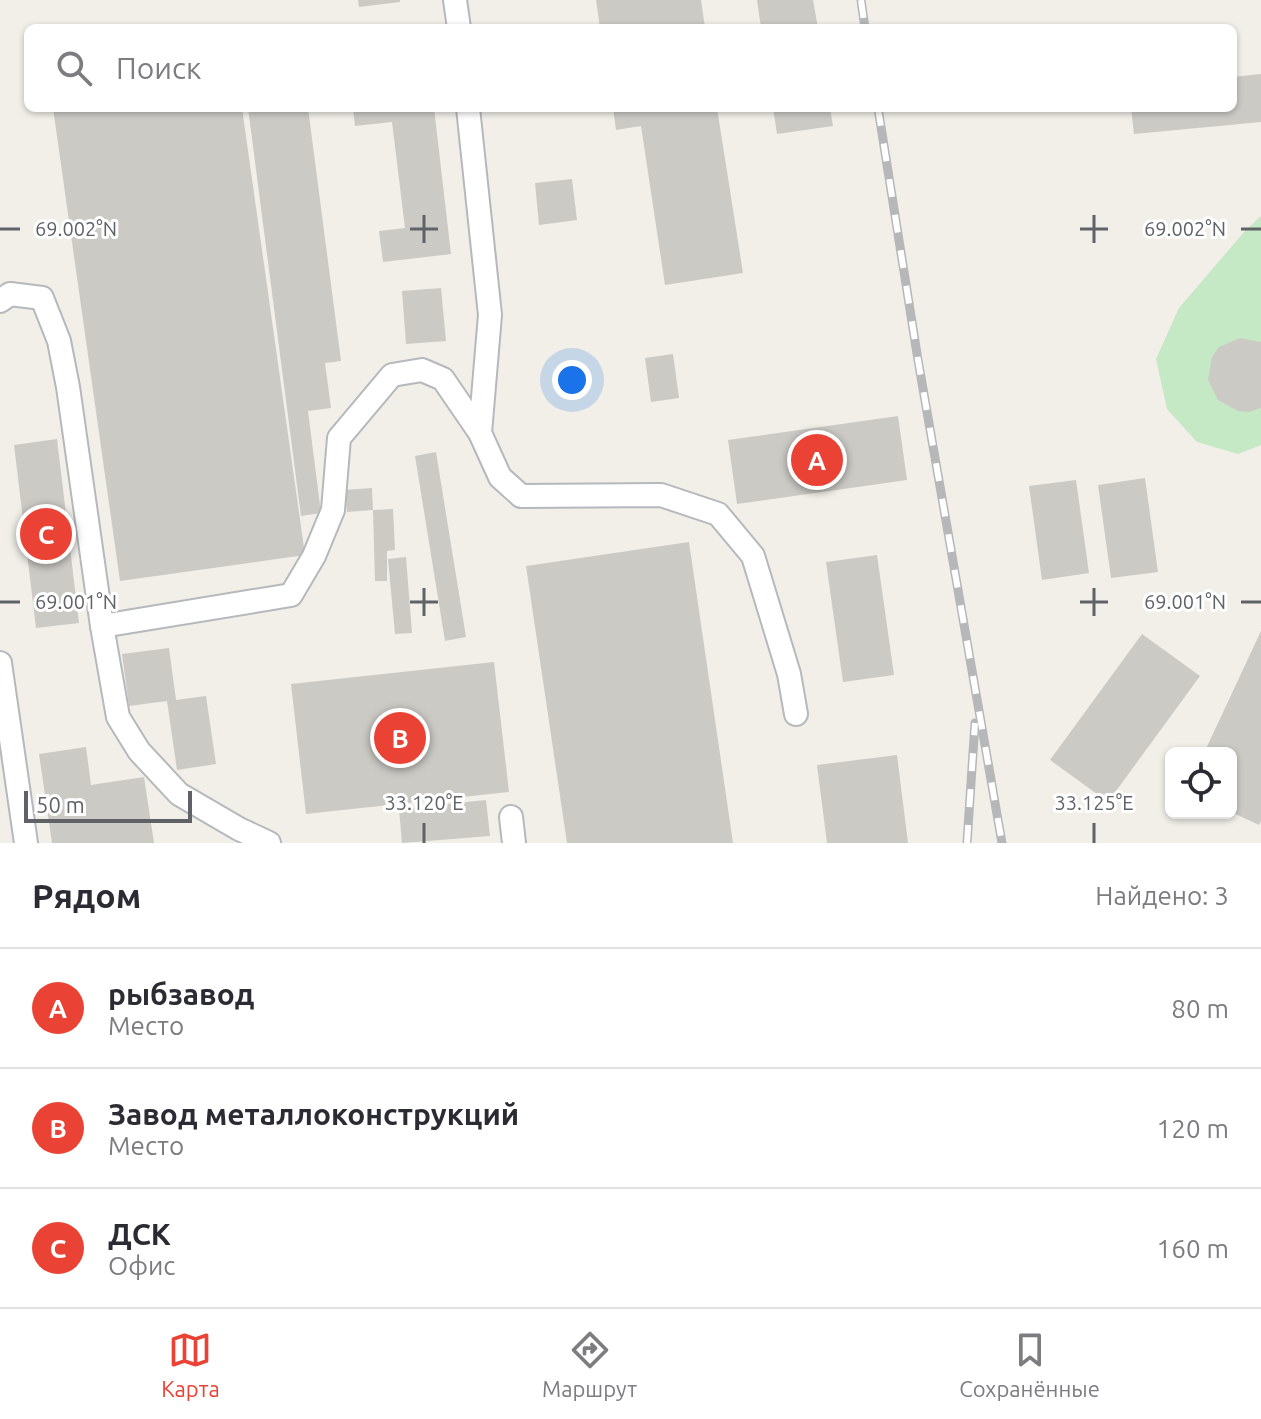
<!DOCTYPE html>
<html lang="ru">
<meta charset="utf-8">
<style>
:root{--surface:#fff;--page:#f2f2f3;--text:#2b2b33;--muted:#7c7c81;--line:#e1e1e2;--accent:#ea4335}
body{margin:0;font-family:Ubuntu,sans-serif;background:var(--page);color:var(--text)}
.controls{position:absolute;right:24px;bottom:24px;display:grid;overflow:hidden;border-radius:12px;box-shadow:0 2px 6px #0004}
.controls button{width:72px;height:72px;display:grid;place-items:center;padding:0;border:0;border-bottom:2px solid var(--line);background:var(--surface);color:var(--text);font:40px sans-serif}
.scale{position:absolute;left:24px;bottom:20px;width:168px;box-sizing:border-box;padding-left:8px;border:4px solid #5f6368;border-top:0;font-size:22px;line-height:28px;white-space:nowrap;color:#5f6368;-webkit-text-stroke:6px #fff;paint-order:stroke}
.you{position:absolute;left:572px;top:380px;width:28px;height:28px;margin:-20px;border:6px solid #fff;border-radius:50%;background:#1a73e8;box-shadow:0 0 0 12px #1a73e833}
.badge{display:grid;place-items:center;width:52px;height:52px;border-radius:50%;background:var(--accent);color:#fff;font-size:26px;font-weight:700}
.pin{position:absolute;translate:-50% -50%;border:4px solid #fff;box-shadow:0 2px 8px #0006}
.list{margin:0;padding:0;list-style:none}
h2{display:flex;justify-content:space-between;align-items:center;height:104px;margin:0;padding:0 32px;font-size:34px}
h2 small{font-size:26px;font-weight:400;color:var(--muted)}
.list li{display:grid;grid-template-columns:52px 1fr auto;gap:24px;align-items:center;box-sizing:border-box;height:120px;padding:0 32px;border-top:2px solid var(--line)}
.list b{display:block;font-size:30px;white-space:nowrap}
.list p{margin:0;font-size:26px;white-space:nowrap;color:var(--muted)}
.list em{font-size:26px;font-style:normal;color:var(--muted)}
.icon{flex:none;width:44px;height:44px;fill:none;stroke:currentColor;stroke-width:2;stroke-linecap:round;stroke-linejoin:round}
.map{position:relative;flex:none;width:1261px;height:843px;overflow:hidden}
.search{position:absolute;background:var(--surface);box-shadow:0 2px 6px #0004;left:24px;right:24px;top:24px;height:88px;display:flex;align-items:center;gap:20px;box-sizing:border-box;padding:0 28px;border-radius:12px;color:var(--muted);font-size:30px}
.sheet{height:464px;background:var(--surface)}
nav{display:flex;justify-content:space-around;align-items:center;box-sizing:border-box;height:112px;border-top:2px solid var(--line);background:var(--surface);font-size:22px;color:var(--muted)}
nav a{display:grid;justify-items:center;gap:4px}
nav .on{color:var(--accent)}
.map>svg:first-child{display:block}
.green{fill:#c5e8c5}
.building{fill:#cccac5}
.lines{fill:none;stroke-linecap:round;stroke-linejoin:round}
.minor-casing{stroke:#b5b8bc;stroke-width:26}
.minor{stroke:#fff;stroke-width:22}
.rail-casing{stroke:#b6b7b8;stroke-width:9}
.rail{stroke:#fff;stroke-width:6;stroke-dasharray:18;stroke-linecap:butt}
.ticks{fill:none;stroke:#5f6368;stroke-width:3}
.ticks-label{font-size:20px;text-anchor:middle;fill:#5f6368;stroke:#fff;stroke-width:6;stroke-linejoin:round;paint-order:stroke}
</style>
<div class="map">
<svg width="1261" height="843" viewBox="0 0 1261 843">
<rect width="100%" height="100%" fill="#f1efe8"/>
<!-- green -->
<polygon class="green" points="1261,216 1261,445 1238,454 1197,442 1167,409 1156,359 1179,308 1245,231"/>
<!-- building -->
<g class="building">
<polygon points="358,0 400,0 400,2 359,7"/>
<polygon points="596,0 701,0 705,28 600,28"/>
<polygon points="757,0 813,0 818,28 761,28"/>
<polygon points="1261,74 1261,122 1134,134 1131,108 1233,108 1233,77"/>
<polygon points="53,108 242,108 305,555 120,581"/>
<polygon points="248,108 308,108 341,361 325,363 331,408 308,411 321,513 301,516"/>
<polygon points="353,108 434,108 451,254 383,262 379,231 405,228 392,122 355,126"/>
<polygon points="613,108 717,108 743,273 665,285 641,126 616,130"/>
<polygon points="773,108 830,108 833,126 777,134"/>
<polygon points="572,179 577,220 539,225 535,183"/>
<polygon points="441,288 446,341 406,344 402,291"/>
<polygon points="1240,338 1261,342 1261,408 1249,412 1238,411 1218,400 1208,380 1212,357 1219,347"/>
<polygon points="673,354 679,398 651,402 645,358"/>
<polygon points="898,416 907,480 737,504 728,440"/>
<polygon points="57,439 79,623 36,628 14,445"/>
<polygon points="436,452 466,637 445,641 415,456"/>
<polygon points="1145,478 1158,572 1111,578 1098,485"/>
<polygon points="1076,480 1089,573 1042,580 1029,486"/>
<polygon points="372,488 373,510 347,512 345,490"/>
<polygon points="393,509 395,550 387,551 387,581 375,581 373,510"/>
<polygon points="689,542 733,843 567,843 526,566"/>
<polygon points="877,555 894,675 843,682 826,562"/>
<polygon points="406,557 412,633 395,634 388,559"/>
<polygon points="1261,631 1261,821 1259,825 1231,812 1231,753 1204,753"/>
<polygon points="1142,634 1200,676 1108,802 1050,760"/>
<polygon points="169,648 176,700 206,696 216,764 177,770 167,701 129,706 122,654"/>
<polygon points="494,662 509,792 306,814 291,684"/>
<polygon points="86,747 91,785 144,777 154,843 52,843 39,754"/>
<polygon points="897,755 908,843 827,843 817,765"/>
<polygon points="486,800 490,836 402,843 399,809"/>
</g>
<g class="lines">
<!-- minor casing -->
<g class="minor-casing">
<g id="minor">
<polyline points="455,0 459,28"/>
<polyline points="468,108 490,315 480,433 500,477 521,496 661,495 718,514 753,556 789,674 796,714"/>
<polyline points="0,301 10,294 42,298 59,341 68,387 102,626 118,717 139,751 179,794 239,829 269,843"/>
<polyline points="102,626 291,595 314,556 333,510 339,438 392,375 422,370 443,379 480,433"/>
<polyline points="0,663 26,843"/>
<polyline points="511,817 514,843"/>
</g>
</g>
<!-- minor -->
<use href="#minor" class="minor"/>
<!-- rail casing -->
<g class="rail-casing">
<g id="rail">
<polyline points="861,0 865,28"/>
<polyline points="878,108 918,360 1002,843"/>
<polyline points="967,843 975,723"/>
</g>
</g>
<!-- rail -->
<use href="#rail" class="rail"/>
</g>
<!-- ticks -->
<path class="ticks" d="M 424,215 L 424,243M 1094,215 L 1094,243M 0,229 L 20,229M 410,229 L 438,229M 1080,229 L 1108,229M 1241,229 L 1261,229M 424,588 L 424,616M 1094,588 L 1094,616M 0,602 L 20,602M 410,602 L 438,602M 1080,602 L 1108,602M 1241,602 L 1261,602M 424,823 L 424,843M 1094,823 L 1094,843"/>
<g class="ticks-label">
<text x="76" y="236">69.002°N</text>
<text x="1185" y="236">69.002°N</text>
<text x="76" y="609">69.001°N</text>
<text x="1185" y="609">69.001°N</text>
<text x="424" y="810">33.120°E</text>
<text x="1094" y="810">33.125°E</text>
</g>
</svg>
<div class="controls">
<button><svg class="icon" aria-label="locate" viewBox="0 0 24 24"><circle cx="12" cy="12" r="6"/><path d="M12 2v4M12 18v4M2 12h4M18 12h4"/></svg></button>
</div>
<div class="scale">50 m</div>
<div class="you"></div>
<div class="pin badge" style="left:817px;top:460px">A</div>
<div class="pin badge" style="left:400px;top:738px">B</div>
<div class="pin badge" style="left:46px;top:534px">C</div>
<div class="search"><svg class="icon" aria-label="search" viewBox="0 0 24 24"><circle cx="10" cy="10" r="6"/><path d="M15 15l6 6"/></svg>Поиск</div>
</div>
<section class="sheet">
<h2>Рядом<small>Найдено: 3</small></h2>
<ul class="list">
<li><span class="badge">A</span><div><b>рыбзавод</b><p>Место</p></div><em>80 m</em></li>
<li><span class="badge">B</span><div><b>Завод металлоконструкций</b><p>Место</p></div><em>120 m</em></li>
<li><span class="badge">C</span><div><b>ДСК</b><p>Офис</p></div><em>160 m</em></li>
</ul>
</section>
<nav>
<a class="on"><svg class="icon" aria-label="map" viewBox="0 0 24 24"><path d="M3 6l6-2 6 2 6-2v14l-6 2-6-2-6 2zM9 4v14M15 6v14"/></svg>Карта</a>
<a><svg class="icon" aria-label="directions" viewBox="0 0 24 24"><path d="M12 3l9 9-9 9-9-9zM9 14v-3h6M13 9l2 2-2 2"/></svg>Маршрут</a>
<a><svg class="icon" aria-label="saved" viewBox="0 0 24 24"><path d="M7 4h10v16l-5-4-5 4z"/></svg>Сохранённые</a>
</nav>
